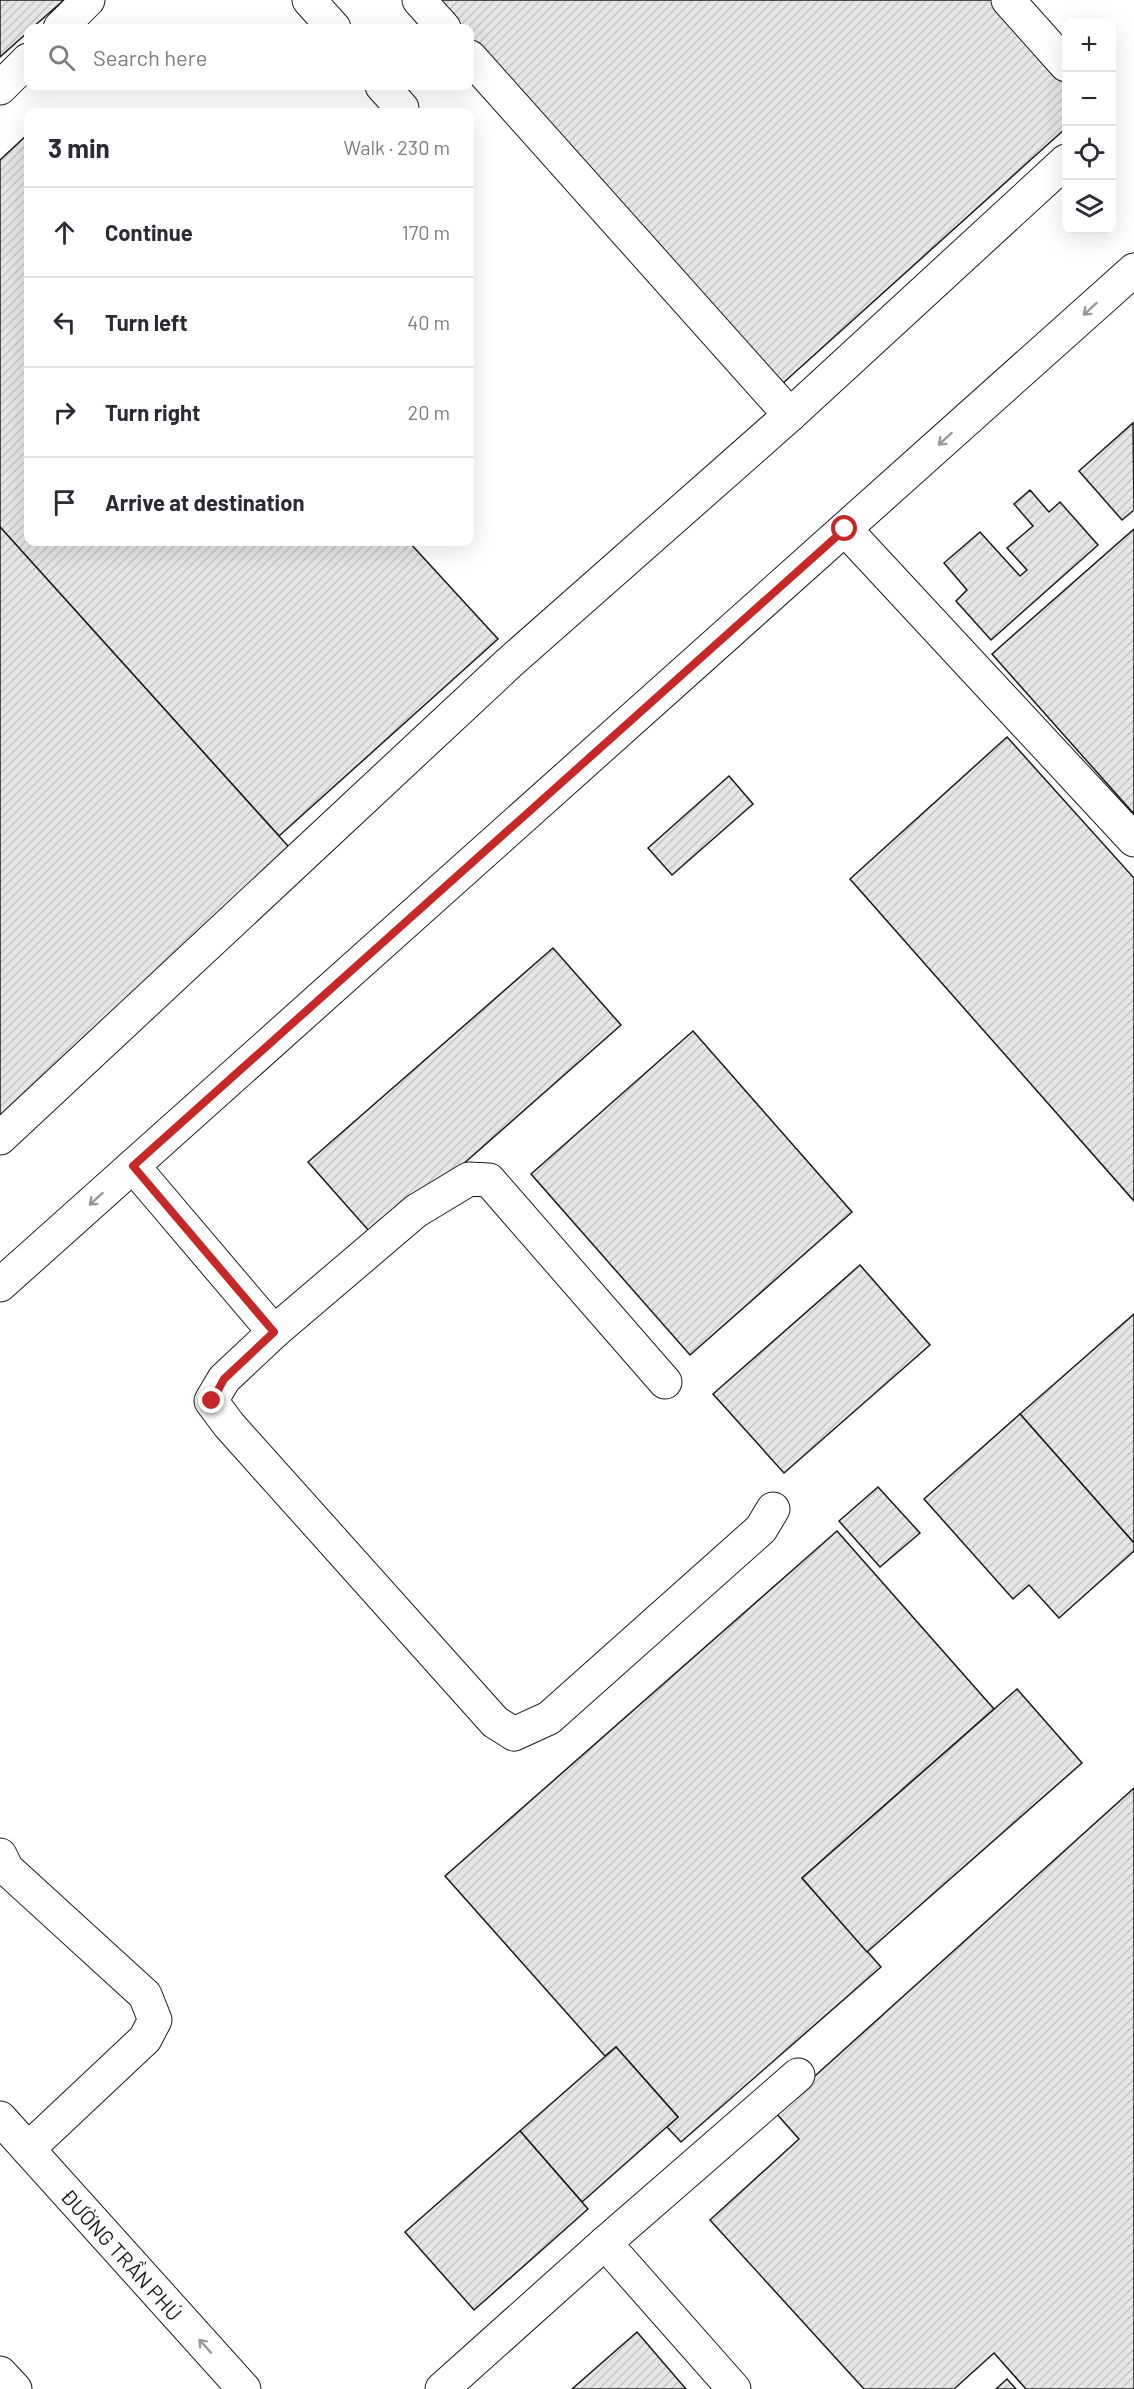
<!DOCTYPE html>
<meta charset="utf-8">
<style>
:root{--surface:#fff;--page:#f7f7f7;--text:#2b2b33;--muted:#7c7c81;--line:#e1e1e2}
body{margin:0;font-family:Barlow,sans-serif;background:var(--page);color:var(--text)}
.controls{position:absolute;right:18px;top:18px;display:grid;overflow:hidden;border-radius:12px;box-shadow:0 6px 24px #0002}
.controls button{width:54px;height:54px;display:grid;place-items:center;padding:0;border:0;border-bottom:2px solid var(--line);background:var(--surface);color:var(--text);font:30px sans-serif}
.stop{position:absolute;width:18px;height:18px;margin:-14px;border:4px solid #c62828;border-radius:50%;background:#fff}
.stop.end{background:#c62828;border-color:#fff;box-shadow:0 2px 6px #0008}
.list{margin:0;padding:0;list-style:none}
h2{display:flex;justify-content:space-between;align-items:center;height:78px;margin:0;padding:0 24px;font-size:26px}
h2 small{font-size:20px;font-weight:400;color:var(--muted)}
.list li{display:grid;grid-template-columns:39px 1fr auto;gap:18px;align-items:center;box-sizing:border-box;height:90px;padding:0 24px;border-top:2px solid var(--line)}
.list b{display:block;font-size:22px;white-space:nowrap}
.list em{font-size:20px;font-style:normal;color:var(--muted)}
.icon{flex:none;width:33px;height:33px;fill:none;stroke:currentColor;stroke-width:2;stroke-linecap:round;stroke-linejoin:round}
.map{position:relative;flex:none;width:1134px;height:2389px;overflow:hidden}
.search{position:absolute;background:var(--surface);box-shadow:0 6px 24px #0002;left:24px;top:24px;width:450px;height:66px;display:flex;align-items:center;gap:15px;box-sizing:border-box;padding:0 21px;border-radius:12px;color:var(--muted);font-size:22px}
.panel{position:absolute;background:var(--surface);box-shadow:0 6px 24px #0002;left:24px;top:108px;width:450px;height:438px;border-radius:12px}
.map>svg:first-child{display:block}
.building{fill:url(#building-hatch);stroke:#1a1a1a;stroke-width:1.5}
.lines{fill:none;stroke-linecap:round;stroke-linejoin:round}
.minor-casing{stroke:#1a1a1a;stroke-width:35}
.major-casing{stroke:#1a1a1a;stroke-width:35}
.minor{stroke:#fff;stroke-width:33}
.major{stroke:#fff;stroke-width:33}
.oneway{stroke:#989898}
.route{stroke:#c62828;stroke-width:8}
.labels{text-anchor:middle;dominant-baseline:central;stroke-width:4.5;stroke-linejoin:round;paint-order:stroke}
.street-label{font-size:21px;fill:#1a1a1a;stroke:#fff}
</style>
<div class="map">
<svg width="1134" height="2389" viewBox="0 0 1134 2389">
<defs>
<pattern id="building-hatch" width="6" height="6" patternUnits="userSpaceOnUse" patternTransform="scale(1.5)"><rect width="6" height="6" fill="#e6e6e6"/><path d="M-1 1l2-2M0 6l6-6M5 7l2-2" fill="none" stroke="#c5c5c5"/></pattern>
</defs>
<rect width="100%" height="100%" fill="#fff"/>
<!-- building -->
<g class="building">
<polygon points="0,0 64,0 32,28 28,28 28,32 0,57"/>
<polygon points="433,0 996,0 1066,78 1066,128 782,384 470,40 470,28 459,28"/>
<polygon points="28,134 28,542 409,542 498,639 279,836 0,527 0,160"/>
<polygon points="1133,423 1134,510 1122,520 1079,471"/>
<polygon points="1030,490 1049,512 1060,502 1098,545 991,640 956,601 967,590 944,563 980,532 1020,576 1027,570 1007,548 1033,526 1014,504"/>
<polygon points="0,527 297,856 0,1123"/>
<polygon points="1134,529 1134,814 992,654"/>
<polygon points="1007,737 1134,878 1134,1201 850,879"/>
<polygon points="729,776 753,804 672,875 648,848"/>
<polygon points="553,948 621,1025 377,1240 308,1162"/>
<polygon points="693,1031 852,1212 690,1355 531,1174"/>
<polygon points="860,1265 930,1345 784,1473 713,1394"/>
<polygon points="1134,1314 1134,1543 1020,1414"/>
<polygon points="1020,1414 1134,1543 1134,1551 1059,1618 1029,1585 1013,1599 924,1499"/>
<polygon points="878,1487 920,1533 880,1567 839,1521"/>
<polygon points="837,1531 994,1709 802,1878 881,1967 681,2142 667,2127 678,2117 616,2047 605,2056 445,1876"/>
<polygon points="1017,1689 1082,1763 867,1952 802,1878"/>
<polygon points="1134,1788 1134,2389 1026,2389 994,2353 954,2389 864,2389 710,2220 799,2139 775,2112"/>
<polygon points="616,2047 678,2117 582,2202 520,2131"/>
<polygon points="520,2131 588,2209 474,2310 405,2232"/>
<polygon points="637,2332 686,2389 572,2389"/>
<polygon points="1007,2379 1016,2389 996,2389"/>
</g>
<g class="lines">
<!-- minor casing -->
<g class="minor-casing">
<g id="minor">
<polyline points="309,0 334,28"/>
<polyline points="419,0 444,28"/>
<polyline points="1008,0 1066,65"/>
<polyline points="60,28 88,0"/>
<polyline points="470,57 790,415"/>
<polyline points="382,86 402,108"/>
<polyline points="0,88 28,60"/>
<polyline points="845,529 1134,840"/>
<polyline points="0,1138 509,663 790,415 1066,161"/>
<polyline points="133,1166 274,1332 224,1379 211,1401 229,1425 495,1722 514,1734 549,1718 761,1529 773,1509"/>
<polyline points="0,1285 1134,270"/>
<polyline points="274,1332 416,1211 469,1179 489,1180 665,1382"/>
<polyline points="0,1855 7,1869 145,1995 155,2020 145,2039 28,2149"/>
<polyline points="605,2243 734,2389"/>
<polyline points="442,2389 605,2243 798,2075"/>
</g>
</g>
<!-- major casing -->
<g class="major-casing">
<g id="major">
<path id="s1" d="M 0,2118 L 244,2389"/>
<polyline points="0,2373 15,2389"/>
</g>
</g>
<!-- minor -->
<use href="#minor" class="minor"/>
<!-- major -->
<use href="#major" class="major"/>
</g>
<!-- one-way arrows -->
<defs><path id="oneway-shaft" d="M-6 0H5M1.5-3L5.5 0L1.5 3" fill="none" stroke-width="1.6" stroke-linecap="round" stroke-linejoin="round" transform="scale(1.5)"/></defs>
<g class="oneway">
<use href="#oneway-shaft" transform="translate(1090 309) rotate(138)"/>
<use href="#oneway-shaft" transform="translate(945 439) rotate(138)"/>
<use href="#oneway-shaft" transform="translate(96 1199) rotate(138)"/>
<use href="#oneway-shaft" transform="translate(205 2346) rotate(-132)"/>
</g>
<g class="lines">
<!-- route -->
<polyline class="route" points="212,1401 224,1379 274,1332 133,1166 845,529"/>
</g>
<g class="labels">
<!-- street labels -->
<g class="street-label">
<text stroke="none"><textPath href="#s1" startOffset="183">ĐƯỜNG TRẦN PHÚ</textPath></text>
</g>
</g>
</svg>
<div class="controls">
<button>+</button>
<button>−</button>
<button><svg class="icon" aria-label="locate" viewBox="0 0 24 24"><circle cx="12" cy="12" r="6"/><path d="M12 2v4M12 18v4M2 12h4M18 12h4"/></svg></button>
<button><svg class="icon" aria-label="layers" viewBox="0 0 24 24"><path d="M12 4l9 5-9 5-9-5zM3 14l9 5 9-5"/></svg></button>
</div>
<div class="stop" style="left:845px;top:529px"></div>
<div class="stop end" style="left:212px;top:1401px"></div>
<div class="search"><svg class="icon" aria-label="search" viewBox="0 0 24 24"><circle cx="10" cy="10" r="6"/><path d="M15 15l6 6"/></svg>Search here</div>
<section class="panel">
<h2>3 min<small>Walk · 230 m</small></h2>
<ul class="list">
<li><svg class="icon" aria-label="ahead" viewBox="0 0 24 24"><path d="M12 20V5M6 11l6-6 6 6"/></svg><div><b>Continue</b></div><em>170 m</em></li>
<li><svg class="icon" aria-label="left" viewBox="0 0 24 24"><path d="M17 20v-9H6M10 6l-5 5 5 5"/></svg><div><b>Turn left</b></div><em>40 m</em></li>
<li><svg class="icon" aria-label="right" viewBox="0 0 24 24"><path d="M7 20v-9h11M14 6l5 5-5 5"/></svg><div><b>Turn right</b></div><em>20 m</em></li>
<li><svg class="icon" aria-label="arrive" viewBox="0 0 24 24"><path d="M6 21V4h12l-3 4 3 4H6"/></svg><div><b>Arrive at destination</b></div></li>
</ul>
</section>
</div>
